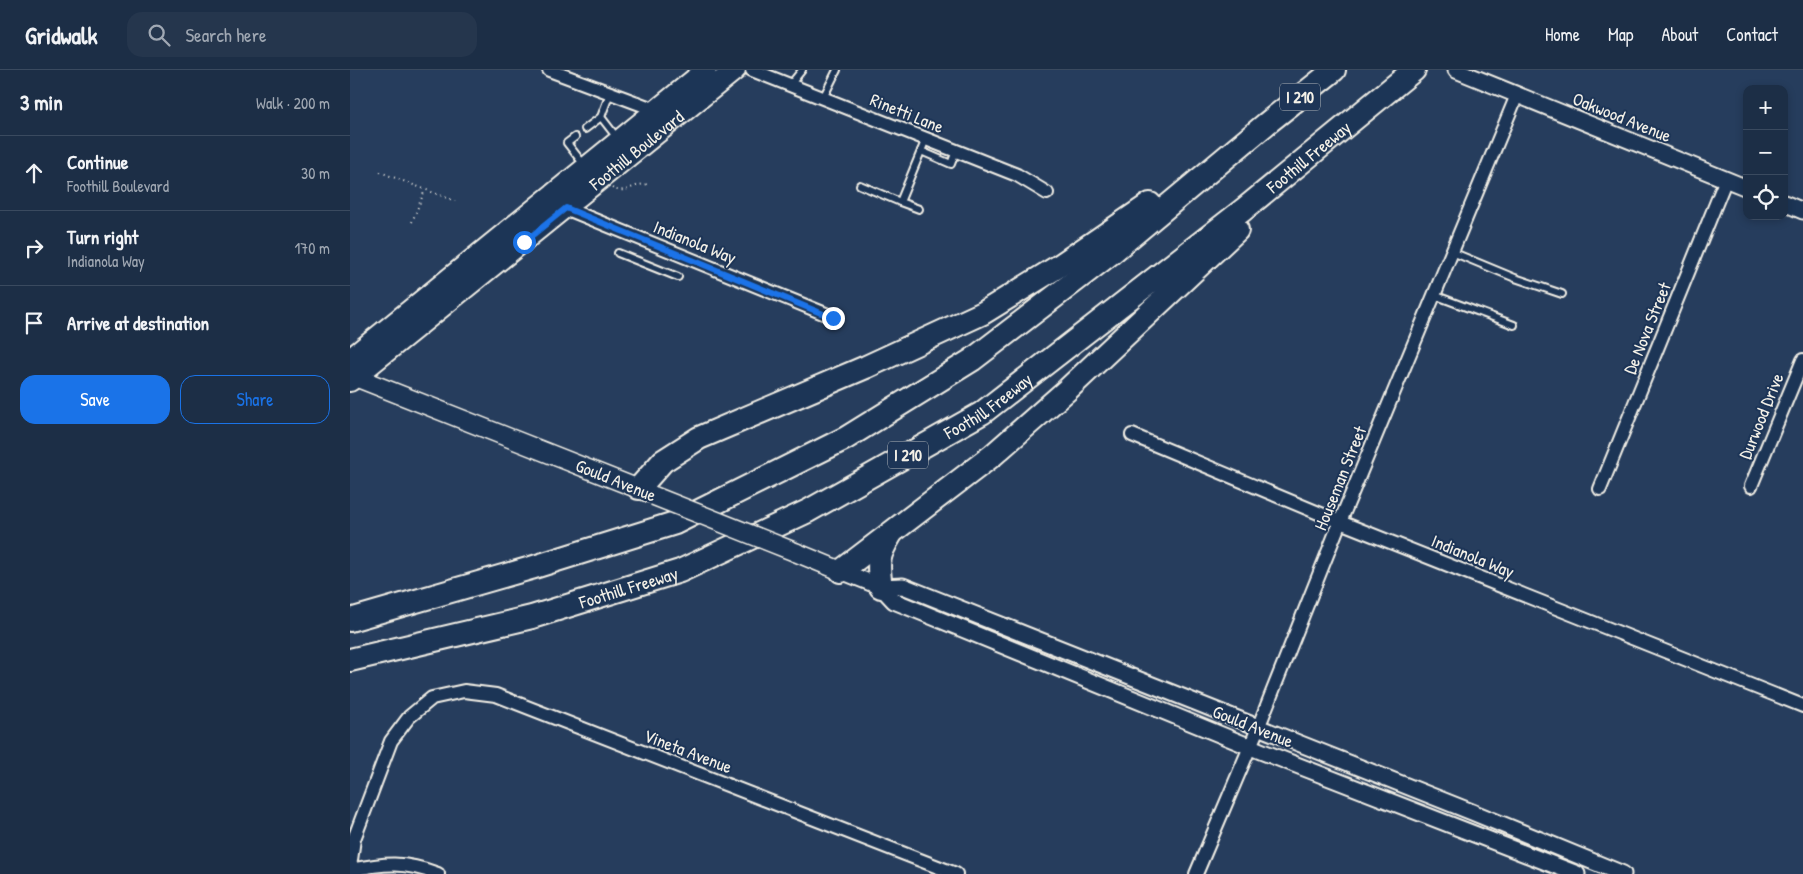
<!DOCTYPE html>
<meta charset="utf-8">
<style>
:root{--surface:#1c2e46;--page:#25364d;--text:#f1f3f6;--muted:#a0a8b3;--line:#3a4a5f;--accent:#1a73e8}
body{margin:0;font-family:"Patrick Hand",sans-serif;background:var(--page);color:var(--text)}
.controls{position:absolute;right:15px;top:15px;display:grid;overflow:hidden;border-radius:10px;box-shadow:0 2px 8px #0003}
.controls button{width:45px;height:45px;display:grid;place-items:center;padding:0;border:0;border-bottom:1px solid var(--line);background:var(--surface);color:var(--text);font:25px sans-serif}
.stop{position:absolute;width:15px;height:15px;margin:-11px;border:4px solid #1a73e8;border-radius:50%;background:#fff}
.stop.end{background:#1a73e8;border-color:#fff;box-shadow:0 1px 5px #0008}
.list{margin:0;padding:0;list-style:none}
h2{display:flex;justify-content:space-between;align-items:center;height:65px;margin:0;padding:0 20px;font-size:21px}
h2 small{font-size:16px;font-weight:400;color:var(--muted)}
.list li{display:grid;grid-template-columns:32px 1fr auto;gap:15px;align-items:center;box-sizing:border-box;height:75px;padding:0 20px;border-top:1px solid var(--line)}
.list b{display:block;font-size:19px;white-space:nowrap}
.list p{margin:0;font-size:16px;white-space:nowrap;color:var(--muted)}
.list em{font-size:16px;font-style:normal;color:var(--muted)}
.actions{display:flex;gap:10px;padding:15px 20px}
.actions a{flex:1;padding:11px 0;border:1px solid var(--accent);border-radius:15px;text-align:center;font-size:18px;color:var(--accent)}
.actions .main{background:var(--accent);color:#fff}
.icon{flex:none;width:28px;height:28px;fill:none;stroke:currentColor;stroke-width:2;stroke-linecap:round;stroke-linejoin:round}
.map{position:relative;flex:none;width:1453px;height:804px;overflow:hidden}
header{display:flex;align-items:center;gap:30px;box-sizing:border-box;height:70px;padding:0 25px;background:var(--surface);border-bottom:1px solid var(--line)}
header strong{font-size:24px}
nav{display:flex;gap:28px;margin-inline-start:auto;font-size:18px}
.search{width:350px;height:45px;background:var(--page);display:flex;align-items:center;gap:12px;box-sizing:border-box;padding:0 18px;border-radius:15px;color:var(--muted);font-size:19px}
main{display:flex}
aside{flex:1;background:var(--surface)}
.map>svg:first-child{display:block}
.lines{fill:none;stroke-linecap:round;stroke-linejoin:round}
.service-casing{stroke:#f4f1e8;stroke-width:10}
.minor-casing{stroke:#f4f1e8;stroke-width:16}
.tertiary-casing{stroke:#f4f1e8;stroke-width:19}
.secondary-casing{stroke:#f4f1e8;stroke-width:21}
.primary-casing{stroke:#f4f1e8;stroke-width:24}
.motorway-casing{stroke:#f4f1e8;stroke-width:26}
.path{stroke:#f4f1e8;stroke-width:2;stroke-dasharray:1 4;stroke-linecap:butt}
.service{stroke:#1d3557;stroke-width:6}
.minor{stroke:#1d3557;stroke-width:12}
.tertiary{stroke:#1d3557;stroke-width:15}
.secondary{stroke:#1d3557;stroke-width:18}
.primary{stroke:#1d3557;stroke-width:20}
.motorway{stroke:#1d3557;stroke-width:22}
.secondary-bridge-casing{stroke:#f4f1e8;stroke-width:21;stroke-linecap:butt}
.secondary-bridge{stroke:#1d3557;stroke-width:18}
.route{stroke:#1a73e8;stroke-width:6}
.labels{text-anchor:middle;dominant-baseline:central;stroke-width:4;stroke-linejoin:round;paint-order:stroke}
.shield{fill:#1d3557;stroke:#b4b9bc;stroke-width:1}
.shield-label{font-size:16px;font-weight:bold;fill:#f4f1e8}
.street-label{font-size:18px;fill:#f4f1e8;stroke:#1d3557}
</style>
<header>
<strong>Gridwalk</strong>
<div class="search"><svg class="icon" aria-label="search" viewBox="0 0 24 24"><circle cx="10" cy="10" r="6"/><path d="M15 15l6 6"/></svg>Search here</div>
<nav><a>Home</a><a>Map</a><a>About</a><a>Contact</a></nav>
</header>
<main>
<aside>
<h2>3 min<small>Walk · 200 m</small></h2>
<ul class="list">
<li><svg class="icon" aria-label="ahead" viewBox="0 0 24 24"><path d="M12 20V5M6 11l6-6 6 6"/></svg><div><b>Continue</b><p>Foothill Boulevard</p></div><em>30 m</em></li>
<li><svg class="icon" aria-label="right" viewBox="0 0 24 24"><path d="M7 20v-9h11M14 6l5 5-5 5"/></svg><div><b>Turn right</b><p>Indianola Way</p></div><em>170 m</em></li>
<li><svg class="icon" aria-label="arrive" viewBox="0 0 24 24"><path d="M6 21V4h12l-3 4 3 4H6"/></svg><div><b>Arrive at destination</b></div></li>
</ul>
<div class="actions"><a class="main">Save</a><a>Share</a></div>
</aside>
<div class="map">
<svg width="1453" height="804" viewBox="0 0 1453 804">
<rect width="100%" height="100%" fill="#263d5d"/>
<filter id="ink" filterUnits="userSpaceOnUse"><feTurbulence type="fractalNoise" baseFrequency=".02" numOctaves="2"/><feDisplacementMap in="SourceGraphic" scale="10" xChannelSelector="R" yChannelSelector="G"/><feConvolveMatrix kernelMatrix="1 2 1 2 8 2 1 2 1" color-interpolation-filters="sRGB"/></filter>
<g filter="url(#ink)">
<g class="lines">
<!-- service casing -->
<g class="service-casing">
<g id="service">
<polyline points="440,15 452,0"/>
<polyline points="473,28 487,0"/>
<polyline points="251,47 260,23"/>
<polyline points="235,59 251,47 268,69"/>
<polyline points="225,67 217,73 235,96"/>
<polyline points="571,81 601,94 606,81"/>
<polyline points="510,115 550,132 576,69"/>
<polyline points="550,132 569,139"/>
<polyline points="1102,182 1165,208 1212,224"/>
<polyline points="268,183 328,207"/>
<polyline points="1084,225 1164,255"/>
</g>
</g>
<!-- minor casing -->
<g class="minor-casing">
<g id="minor">
<polyline points="199,0 306,40 311,43"/>
<polyline points="402,0 667,105 697,123"/>
<polyline points="210,136 483,247"/>
<polyline points="782,365 990,452 1453,636"/>
<polyline points="1401,416 1453,290"/>
<polyline points="1250,419 1376,109"/>
<polyline points="0,797 4,769 41,671 59,647 82,628 114,621 146,625 606,804"/>
<path d="M 0,800 C 35,793 54,791 88,804"/>
<polyline points="846,804 908,658 990,452 1167,25"/>
</g>
</g>
<!-- tertiary casing -->
<g class="tertiary-casing">
<g id="tertiary">
<polyline points="1106,0 1397,118"/>
<polyline points="1434,133 1453,141"/>
<polyline points="491,501 531,517 544,531 913,682 1227,804"/>
<polyline points="531,517 553,516 1122,742 1273,804"/>
</g>
</g>
<!-- secondary casing -->
<g class="secondary-casing">
<g id="secondary">
<polyline points="0,305 299,423"/>
<polyline points="445,482 491,501"/>
</g>
</g>
<!-- primary casing -->
<g class="primary-casing">
<g id="primary">
<polyline points="0,289 356,0"/>
<path id="s1" d="M 0,311 L 385,0"/>
</g>
</g>
<!-- motorway casing -->
<g class="motorway-casing">
<g id="motorway">
<polyline points="289,418 313,391 349,368 516,297 633,243 709,196 800,134"/>
<polyline points="491,501 643,385 717,320 887,160"/>
<path d="M 531,517 C 527,491 528,486 541,464"/>
<polyline points="0,550 181,498 325,453 496,368 622,290 760,184 916,54 984,0"/>
<path id="s2" d="M 0,590 L 182,547 L 330,501 L 458,441 L 632,343 L 893,140 L 1064,0"/>
</g>
</g>
<!-- path -->
<g class="path">
<polyline points="30,102 105,131"/>
<path d="M 262,118 C 276,126 285,111 300,115"/>
<polyline points="62,152 75,120"/>
</g>
<!-- service -->
<use href="#service" class="service"/>
<!-- minor -->
<use href="#minor" class="minor"/>
<!-- tertiary -->
<use href="#tertiary" class="tertiary"/>
<!-- secondary -->
<use href="#secondary" class="secondary"/>
<!-- primary -->
<use href="#primary" class="primary"/>
<!-- motorway -->
<use href="#motorway" class="motorway"/>
<!-- secondary-bridge casing -->
<g class="secondary-bridge-casing">
<polyline id="secondary-bridge" points="304,426 445,482"/>
</g>
<!-- secondary-bridge -->
<use href="#secondary-bridge" class="secondary-bridge"/>
</g>
</g>
<g class="lines" filter="url(#ink)">
<!-- route -->
<polyline class="route" points="174,172 216,138 483,248"/>
</g>
<g class="labels">
<!-- shield labels -->
<g class="shield">
<rect x="930" y="13.5" width="40" height="27" rx="4"/>
<rect x="538" y="371.5" width="40" height="27" rx="4"/>
</g>
<g class="shield-label">
<text x="950" y="27">I 210</text>
<text x="558" y="385">I 210</text>
</g>
<!-- street labels -->
<g class="street-label">
<text transform="translate(557 43) rotate(22)">Rinetti Lane</text>
<text transform="translate(1272 47) rotate(22)">Oakwood Avenue</text>
<text stroke="none"><textPath href="#s1" startOffset="368">Foothill Boulevard</textPath></text>
<text stroke="none"><textPath href="#s2" startOffset="1098">Foothill Freeway</textPath></text>
<text transform="translate(345 172) rotate(22)">Indianola Way</text>
<text transform="translate(1297 258) rotate(-68)">De Nova Street</text>
<text stroke="none"><textPath href="#s2" startOffset="692">Foothill Freeway</textPath></text>
<text transform="translate(1411 346) rotate(-68)">Durwood Drive</text>
<text transform="translate(990 408) rotate(-68)">Houseman Street</text>
<text transform="translate(266 410) rotate(22)">Gould Avenue</text>
<text transform="translate(1123 486) rotate(22)">Indianola Way</text>
<text stroke="none"><textPath href="#s2" startOffset="288">Foothill Freeway</textPath></text>
<text transform="translate(903 656) rotate(22)">Gould Avenue</text>
<text transform="translate(338 681) rotate(21)">Vineta Avenue</text>
</g>
</g>
</svg>
<div class="controls">
<button>+</button>
<button>−</button>
<button><svg class="icon" aria-label="locate" viewBox="0 0 24 24"><circle cx="12" cy="12" r="6"/><path d="M12 2v4M12 18v4M2 12h4M18 12h4"/></svg></button>
</div>
<div class="stop" style="left:174px;top:172px"></div>
<div class="stop end" style="left:483px;top:248px"></div>
</div>
</main>
